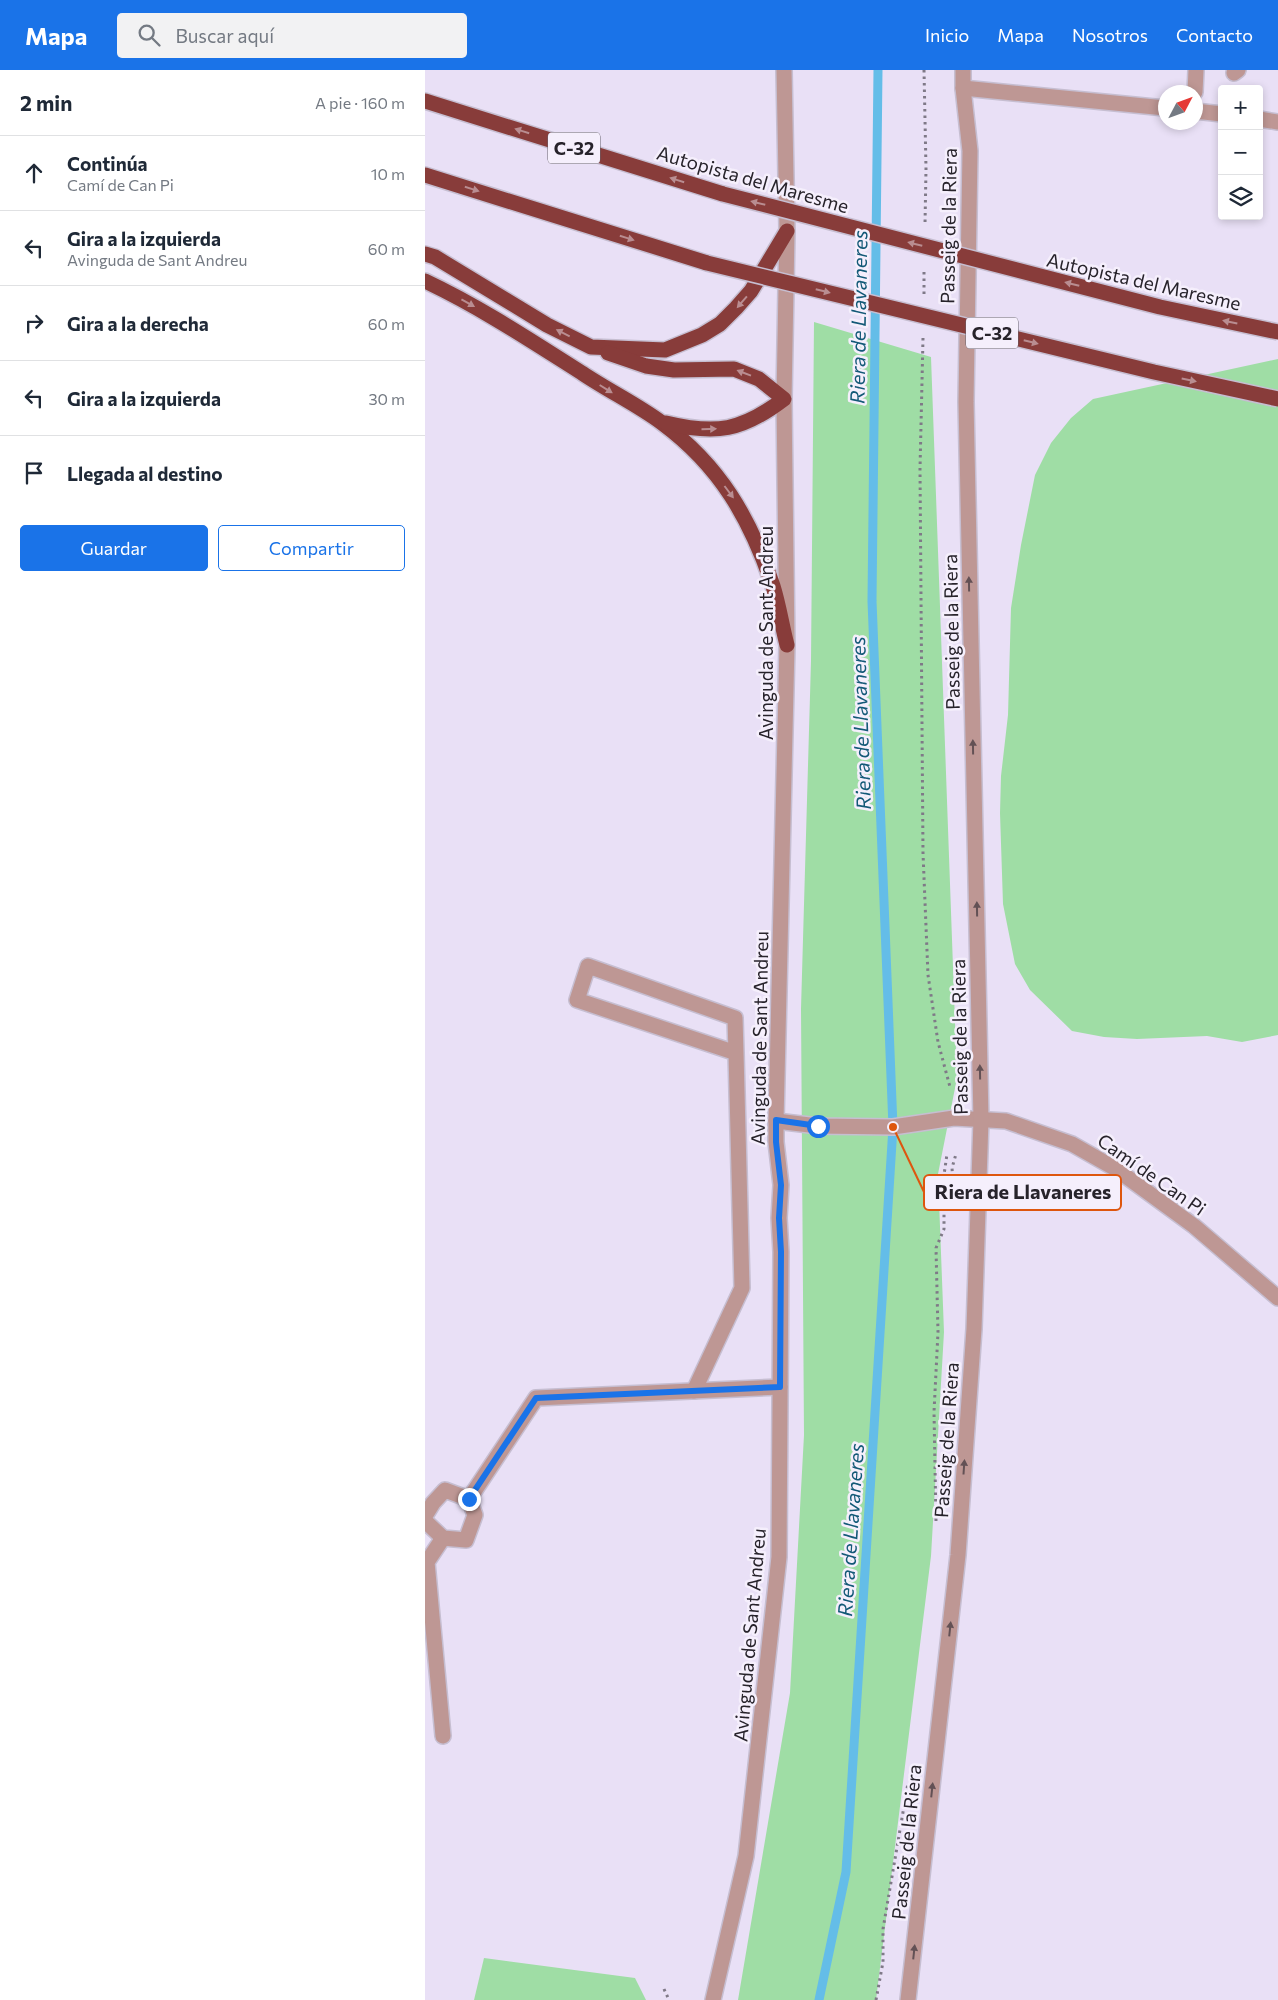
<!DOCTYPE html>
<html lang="es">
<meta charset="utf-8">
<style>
:root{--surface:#fff;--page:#f2f2f3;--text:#1f2937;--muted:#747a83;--line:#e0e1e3;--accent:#1a73e8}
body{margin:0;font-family:Commissioner,sans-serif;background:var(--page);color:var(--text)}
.controls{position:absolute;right:15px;top:15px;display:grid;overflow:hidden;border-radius:5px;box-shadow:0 2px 8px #0003}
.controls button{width:45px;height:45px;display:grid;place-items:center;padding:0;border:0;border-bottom:1px solid var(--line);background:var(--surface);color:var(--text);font:25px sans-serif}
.compass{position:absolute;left:733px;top:15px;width:45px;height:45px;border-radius:50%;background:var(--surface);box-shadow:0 2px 8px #0003;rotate:49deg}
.stop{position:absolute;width:15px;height:15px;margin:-11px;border:4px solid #1a73e8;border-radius:50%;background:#fff}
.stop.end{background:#1a73e8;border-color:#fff;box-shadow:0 1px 5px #0008}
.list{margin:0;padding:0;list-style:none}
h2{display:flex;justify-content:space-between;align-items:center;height:65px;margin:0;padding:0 20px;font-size:21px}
h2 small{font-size:16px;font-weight:400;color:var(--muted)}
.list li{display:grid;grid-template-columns:32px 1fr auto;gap:15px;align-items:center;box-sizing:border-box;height:75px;padding:0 20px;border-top:1px solid var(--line)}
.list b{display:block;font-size:19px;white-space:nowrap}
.list p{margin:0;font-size:16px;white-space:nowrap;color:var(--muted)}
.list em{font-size:16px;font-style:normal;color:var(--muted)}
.actions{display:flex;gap:10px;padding:15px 20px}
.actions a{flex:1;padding:11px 0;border:1px solid var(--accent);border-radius:5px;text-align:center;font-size:18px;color:var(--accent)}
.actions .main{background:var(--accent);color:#fff}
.icon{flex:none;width:28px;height:28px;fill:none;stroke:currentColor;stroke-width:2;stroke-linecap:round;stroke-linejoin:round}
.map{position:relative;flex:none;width:853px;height:1930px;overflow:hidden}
header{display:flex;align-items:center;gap:30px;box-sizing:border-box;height:70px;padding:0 25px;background:var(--accent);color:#fff}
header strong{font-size:24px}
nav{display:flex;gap:28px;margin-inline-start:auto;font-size:18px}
.search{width:350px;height:45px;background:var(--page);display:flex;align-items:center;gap:12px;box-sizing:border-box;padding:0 18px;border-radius:5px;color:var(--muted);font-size:19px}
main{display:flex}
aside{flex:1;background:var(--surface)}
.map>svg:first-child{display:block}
.green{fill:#9fdda5}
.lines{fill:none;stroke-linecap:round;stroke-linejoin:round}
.stream{stroke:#64bde8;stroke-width:9}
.minor-casing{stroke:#c6bed1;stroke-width:18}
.highway-casing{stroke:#c6bed1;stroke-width:18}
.path{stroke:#7f7987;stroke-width:3;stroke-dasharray:2.5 4;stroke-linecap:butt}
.minor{stroke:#be9794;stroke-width:15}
.highway{stroke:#883c3a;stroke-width:15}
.highway-bridge-casing{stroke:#c6bed1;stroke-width:18;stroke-linecap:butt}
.highway-bridge{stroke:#883c3a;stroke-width:15}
.oneway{fill:#b98d91}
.oneway2{fill:#635155}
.route{stroke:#1a73e8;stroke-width:6}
.labels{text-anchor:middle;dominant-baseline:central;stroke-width:5;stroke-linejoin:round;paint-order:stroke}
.shield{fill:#f5effc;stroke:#65606a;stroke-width:1}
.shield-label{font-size:18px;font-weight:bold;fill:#27232b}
.street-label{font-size:19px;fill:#27232b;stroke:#f5effc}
.water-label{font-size:20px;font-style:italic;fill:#135977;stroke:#f5effc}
.leader{fill:none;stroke:#de560e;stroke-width:2}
.callout-dot{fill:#de560e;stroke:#f5effc;stroke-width:2}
.callout{fill:#f5effc;stroke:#de560e;stroke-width:2}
.callout-label{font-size:20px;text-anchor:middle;font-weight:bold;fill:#27232b}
</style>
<header>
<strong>Mapa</strong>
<div class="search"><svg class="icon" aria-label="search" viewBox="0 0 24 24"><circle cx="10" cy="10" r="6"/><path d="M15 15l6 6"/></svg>Buscar aquí</div>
<nav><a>Inicio</a><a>Mapa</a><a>Nosotros</a><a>Contacto</a></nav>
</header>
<main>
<aside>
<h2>2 min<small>A pie · 160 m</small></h2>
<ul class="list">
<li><svg class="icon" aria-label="ahead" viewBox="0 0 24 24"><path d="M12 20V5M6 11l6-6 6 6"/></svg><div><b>Continúa</b><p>Camí de Can Pi</p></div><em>10 m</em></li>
<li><svg class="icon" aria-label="left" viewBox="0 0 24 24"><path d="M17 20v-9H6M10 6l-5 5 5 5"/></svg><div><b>Gira a la izquierda</b><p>Avinguda de Sant Andreu</p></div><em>60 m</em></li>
<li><svg class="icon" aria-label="right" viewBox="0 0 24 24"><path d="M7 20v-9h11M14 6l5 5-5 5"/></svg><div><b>Gira a la derecha</b></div><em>60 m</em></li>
<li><svg class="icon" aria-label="left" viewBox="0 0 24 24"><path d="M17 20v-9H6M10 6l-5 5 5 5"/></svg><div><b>Gira a la izquierda</b></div><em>30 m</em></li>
<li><svg class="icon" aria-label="arrive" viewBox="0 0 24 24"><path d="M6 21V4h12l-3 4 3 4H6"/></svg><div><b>Llegada al destino</b></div></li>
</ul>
<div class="actions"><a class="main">Guardar</a><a>Compartir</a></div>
</aside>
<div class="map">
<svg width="853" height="1930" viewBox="0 0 853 1930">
<rect width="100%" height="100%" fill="#e9e0f6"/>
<!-- green -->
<g class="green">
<polygon points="389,252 506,287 532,1008 513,1104 519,1262 506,1486 451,1930 313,1930 365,1623 379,1365 376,939 386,591"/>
<polygon points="853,289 853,965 817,972 782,966 712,969 679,967 647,961 605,920 590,894 578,834 575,743 576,706 583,645 586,538 596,475 610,405 626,373 646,348 668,329"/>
<polygon points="59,1888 210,1908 221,1930 49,1930"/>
</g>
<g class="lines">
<!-- stream -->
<polyline class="stream" points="394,1930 421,1802 468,1057 447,531 453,0"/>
<!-- minor casing -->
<g class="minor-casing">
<g id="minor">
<polyline points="809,3 813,0"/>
<polyline points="538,18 740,38"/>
<polyline points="770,22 771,0"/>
<polyline points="770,41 797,44"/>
<polyline points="834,49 853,52"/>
<polyline points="351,1051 393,1056 468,1057 529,1048 581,1051 647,1074 691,1099 769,1156 853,1228"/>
<polyline points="269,1321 317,1218 311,983 310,948 163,896 152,930 311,983"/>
<polyline points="44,1429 111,1328 355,1317"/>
<polyline points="0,1446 8,1433 20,1420 44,1429 50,1445 41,1470 18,1468 0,1451"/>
<polyline points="18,1468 2,1492 18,1666"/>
<polyline points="288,1930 321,1786 354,1487 356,1182 354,1148 356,1115 351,1072 351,1051 362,575 359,329 362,161 359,0"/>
<polyline points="483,1930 533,1485 549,1259 556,1050 541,332 545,81 538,18 538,0"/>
</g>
</g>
<!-- highway casing -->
<g class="highway-casing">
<g id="highway">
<polyline points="0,31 298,124"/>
<polyline points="0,105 282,193"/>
<polyline points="0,184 10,187 122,255 166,277 240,280 277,265 295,254 311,238 326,221 362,161"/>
<path d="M 0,211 C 55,237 105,270 157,303 C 182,320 213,335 237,353 C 295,396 325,448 348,516 C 354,535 357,556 362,575"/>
<path d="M 183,283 L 221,296 L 249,300 L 309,299 L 334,309 L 359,329 C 317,361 291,365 241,353"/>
</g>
</g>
<!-- path -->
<g class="path">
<polyline points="499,0 501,99 500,154"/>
<polyline points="499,224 499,198"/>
<polyline points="498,268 495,399 498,783 503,905 513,972 525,1017"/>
<polyline points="529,1127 527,1098 531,1084"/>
<polyline points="511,1451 509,1342 513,1262 511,1178 519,1159 519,1105 522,1084"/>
<polyline points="239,1919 244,1930"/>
<polyline points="451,1930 458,1892 458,1859 483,1713"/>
</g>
<!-- minor -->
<use href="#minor" class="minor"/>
<!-- highway -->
<use href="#highway" class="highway"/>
<!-- highway-bridge casing -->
<g class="highway-bridge-casing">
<g id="highway-bridge">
<polyline points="298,124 735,237 853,262"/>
<polyline points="282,193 729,302 853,329"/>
</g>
</g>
<!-- highway-bridge -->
<use href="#highway-bridge" class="highway-bridge"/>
</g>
<!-- one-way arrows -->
<defs><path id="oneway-solid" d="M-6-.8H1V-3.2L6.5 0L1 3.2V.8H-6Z" transform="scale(1.25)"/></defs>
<g class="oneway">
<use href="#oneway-solid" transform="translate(97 61) rotate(-163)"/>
<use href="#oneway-solid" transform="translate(252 110) rotate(-163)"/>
<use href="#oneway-solid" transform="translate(47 119) rotate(17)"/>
<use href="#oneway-solid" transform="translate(333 133) rotate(-166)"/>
<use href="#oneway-solid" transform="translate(202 168) rotate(17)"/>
<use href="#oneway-solid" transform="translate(490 174) rotate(-166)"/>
<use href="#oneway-solid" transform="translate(647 214) rotate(-166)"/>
<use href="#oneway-solid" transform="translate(398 221) rotate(14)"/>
<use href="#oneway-solid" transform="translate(317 232) rotate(131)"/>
<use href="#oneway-solid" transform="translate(43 233) rotate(29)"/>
<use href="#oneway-solid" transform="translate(805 252) rotate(-168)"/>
<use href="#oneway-solid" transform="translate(138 263) rotate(-153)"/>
<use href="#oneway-solid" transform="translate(606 272) rotate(14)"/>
<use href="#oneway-solid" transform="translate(319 303) rotate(-159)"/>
<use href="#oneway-solid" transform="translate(764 310) rotate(12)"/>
<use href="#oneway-solid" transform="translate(181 319) rotate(32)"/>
<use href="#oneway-solid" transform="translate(284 359) rotate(-1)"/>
<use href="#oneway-solid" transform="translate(304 422) rotate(53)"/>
</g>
<g class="oneway2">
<use href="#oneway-solid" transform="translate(544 514) rotate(-91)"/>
<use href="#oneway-solid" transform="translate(548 677) rotate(-91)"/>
<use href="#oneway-solid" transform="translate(552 839) rotate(-91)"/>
<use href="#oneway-solid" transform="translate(555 1002) rotate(-91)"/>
<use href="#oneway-solid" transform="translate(539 1397) rotate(-86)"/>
<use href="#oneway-solid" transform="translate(525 1559) rotate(-84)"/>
<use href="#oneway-solid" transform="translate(507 1720) rotate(-84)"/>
<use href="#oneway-solid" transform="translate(489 1882) rotate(-84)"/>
</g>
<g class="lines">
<!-- route -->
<polyline class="route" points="44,1429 111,1328 355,1317 356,1182 354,1148 356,1115 351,1072 351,1050 393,1056"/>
</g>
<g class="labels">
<!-- shield labels -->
<g class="shield">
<rect x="123" y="62.5" width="52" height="31" rx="4"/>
<rect x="541" y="247.5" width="52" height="31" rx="4"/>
</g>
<g class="shield-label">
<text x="149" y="78">C-32</text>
<text x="567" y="263">C-32</text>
</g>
<!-- street labels -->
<g class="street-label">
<text transform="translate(328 109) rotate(16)">Autopista del Maresme</text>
<text transform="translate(523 156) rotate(-89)">Passeig de la Riera</text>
<text transform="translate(719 211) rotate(13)">Autopista del Maresme</text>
<text transform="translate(526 562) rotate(-91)">Passeig de la Riera</text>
<text transform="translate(340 563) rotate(-90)">Avinguda de Sant Andreu</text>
<text transform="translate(534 967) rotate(-91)">Passeig de la Riera</text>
<text transform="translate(334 968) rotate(-89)">Avinguda de Sant Andreu</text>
<text transform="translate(727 1104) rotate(35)">Camí de Can Pi</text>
<text transform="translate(521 1370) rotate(-86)">Passeig de la Riera</text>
<text transform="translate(324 1565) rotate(-85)">Avinguda de Sant Andreu</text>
<text transform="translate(481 1772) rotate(-84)">Passeig de la Riera</text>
</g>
<!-- water labels -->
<g class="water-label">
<text transform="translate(433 247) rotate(-89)">Riera de Llavaneres</text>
<text transform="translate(435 653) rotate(-92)">Riera de Llavaneres</text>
<text transform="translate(425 1460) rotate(-86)">Riera de Llavaneres</text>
</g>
</g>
<!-- callouts -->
<path class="leader" d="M468 1057L499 1122"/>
<circle class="callout-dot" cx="468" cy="1057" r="5"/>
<rect class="callout" x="499" y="1105" width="197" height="35" rx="5"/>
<g class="callout-label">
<text x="598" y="1129">Riera de Llavaneres</text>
</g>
</svg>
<div class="controls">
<button>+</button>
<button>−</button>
<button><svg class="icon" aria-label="layers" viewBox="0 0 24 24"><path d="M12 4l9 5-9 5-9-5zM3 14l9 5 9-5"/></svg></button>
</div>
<svg class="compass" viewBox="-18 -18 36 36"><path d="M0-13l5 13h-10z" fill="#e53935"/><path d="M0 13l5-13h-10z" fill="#747a83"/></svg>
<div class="stop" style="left:393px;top:1056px"></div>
<div class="stop end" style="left:44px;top:1429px"></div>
</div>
</main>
